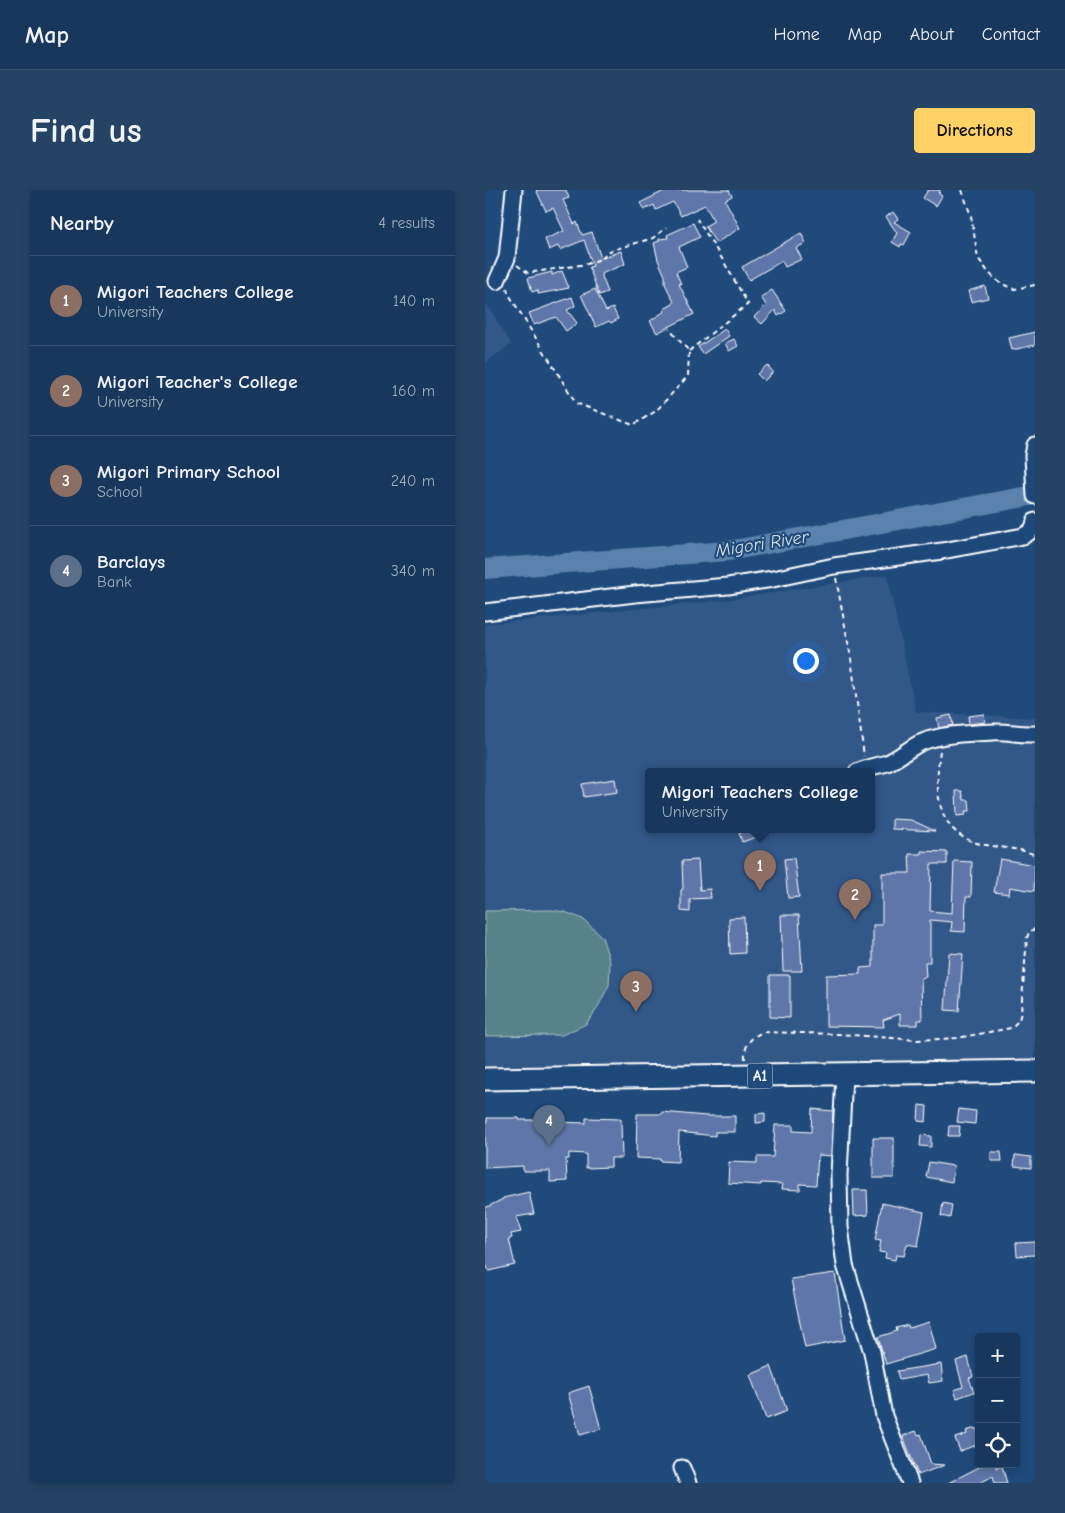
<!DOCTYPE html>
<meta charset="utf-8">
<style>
:root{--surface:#17385c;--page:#244365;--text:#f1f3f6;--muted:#9eacbb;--line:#365272;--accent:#ffd166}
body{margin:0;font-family:"Comic Neue",sans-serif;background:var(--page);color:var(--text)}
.controls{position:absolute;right:15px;bottom:15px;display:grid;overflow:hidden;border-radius:5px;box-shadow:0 2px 8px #0003}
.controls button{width:45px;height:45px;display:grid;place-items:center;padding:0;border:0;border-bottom:1px solid var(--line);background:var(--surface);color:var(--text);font:25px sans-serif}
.you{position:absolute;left:320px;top:470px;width:18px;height:18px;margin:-12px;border:4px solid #fff;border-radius:50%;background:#1a73e8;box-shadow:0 0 0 8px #1a73e833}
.badge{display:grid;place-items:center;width:32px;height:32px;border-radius:50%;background:var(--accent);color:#fff;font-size:16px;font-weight:700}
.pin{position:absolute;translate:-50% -41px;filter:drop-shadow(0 1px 2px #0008)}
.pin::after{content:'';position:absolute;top:26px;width:18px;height:15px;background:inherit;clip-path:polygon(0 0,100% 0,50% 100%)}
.popup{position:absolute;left:160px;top:578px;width:230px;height:65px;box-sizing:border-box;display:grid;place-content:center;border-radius:5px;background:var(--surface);filter:drop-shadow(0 1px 4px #0005);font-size:16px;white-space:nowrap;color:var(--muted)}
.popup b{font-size:19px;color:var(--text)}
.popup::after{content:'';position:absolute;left:50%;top:100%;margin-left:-10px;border:10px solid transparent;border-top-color:var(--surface)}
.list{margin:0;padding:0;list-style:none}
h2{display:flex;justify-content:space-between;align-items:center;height:65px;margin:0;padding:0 20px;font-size:21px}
h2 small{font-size:16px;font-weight:400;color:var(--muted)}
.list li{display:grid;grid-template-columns:32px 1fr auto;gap:15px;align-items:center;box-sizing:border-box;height:90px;padding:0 20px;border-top:1px solid var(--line)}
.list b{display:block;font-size:19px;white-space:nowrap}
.list p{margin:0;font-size:16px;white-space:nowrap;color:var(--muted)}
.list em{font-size:16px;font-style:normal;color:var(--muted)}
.icon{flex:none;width:28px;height:28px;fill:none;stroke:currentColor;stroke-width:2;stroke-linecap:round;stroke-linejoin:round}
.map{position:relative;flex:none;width:550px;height:1293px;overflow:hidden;border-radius:5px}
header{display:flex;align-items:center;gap:30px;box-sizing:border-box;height:70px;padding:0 25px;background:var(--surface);border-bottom:1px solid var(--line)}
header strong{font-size:24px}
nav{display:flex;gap:28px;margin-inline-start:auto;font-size:18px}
.intro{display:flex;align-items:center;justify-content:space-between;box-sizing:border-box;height:120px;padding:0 30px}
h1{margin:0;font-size:35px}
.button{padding:12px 22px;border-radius:5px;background:var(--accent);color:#111;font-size:18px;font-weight:700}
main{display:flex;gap:30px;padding:0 30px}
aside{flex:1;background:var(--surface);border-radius:5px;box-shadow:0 2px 8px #0003}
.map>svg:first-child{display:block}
.built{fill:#325888;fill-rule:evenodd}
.green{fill:#58838a;stroke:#acc1c4}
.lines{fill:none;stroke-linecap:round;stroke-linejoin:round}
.river{stroke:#5a82ac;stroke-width:20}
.building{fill:#5f77a8;stroke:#fff}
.minor-casing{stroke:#fff;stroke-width:19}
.highway-casing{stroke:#fff;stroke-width:25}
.path{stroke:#fff;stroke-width:2;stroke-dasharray:5 4;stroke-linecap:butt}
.minor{stroke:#1f4a7a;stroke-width:15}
.highway{stroke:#1f4a7a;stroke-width:21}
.labels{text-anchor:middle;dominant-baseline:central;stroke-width:4.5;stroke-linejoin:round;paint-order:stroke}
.shield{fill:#1f4a7a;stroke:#bcc9d7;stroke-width:1}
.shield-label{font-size:15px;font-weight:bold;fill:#fff}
.water-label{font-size:18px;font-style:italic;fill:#d6e0ea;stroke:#1f4a7a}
</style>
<header>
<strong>Map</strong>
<nav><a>Home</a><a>Map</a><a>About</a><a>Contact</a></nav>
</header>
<div class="intro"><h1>Find us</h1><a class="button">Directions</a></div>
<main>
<aside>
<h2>Nearby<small>4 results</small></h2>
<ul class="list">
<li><span class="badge" style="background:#8d6e63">1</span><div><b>Migori Teachers College</b><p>University</p></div><em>140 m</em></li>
<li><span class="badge" style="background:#8d6e63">2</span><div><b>Migori Teacher's College</b><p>University</p></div><em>160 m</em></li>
<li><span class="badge" style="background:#8d6e63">3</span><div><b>Migori Primary School</b><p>School</p></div><em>240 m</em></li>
<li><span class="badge" style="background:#5c6f8a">4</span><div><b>Barclays</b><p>Bank</p></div><em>340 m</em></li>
</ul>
</aside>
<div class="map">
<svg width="550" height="1293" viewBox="0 0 550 1293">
<rect width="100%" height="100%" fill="#1f4a7a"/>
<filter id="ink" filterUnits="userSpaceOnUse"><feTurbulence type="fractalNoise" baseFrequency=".02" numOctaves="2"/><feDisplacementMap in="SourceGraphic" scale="10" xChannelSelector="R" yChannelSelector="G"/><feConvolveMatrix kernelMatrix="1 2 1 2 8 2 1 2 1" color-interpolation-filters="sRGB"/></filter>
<g filter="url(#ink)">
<!-- built -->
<g class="built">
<polygon points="0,111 26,154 0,173"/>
<path d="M 402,385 L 431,522 L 550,528 L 550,875 L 0,876 L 0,434 L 241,410 ZM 164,582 L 386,582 L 386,640 L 164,640 Z"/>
</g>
<!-- green -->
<polygon class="green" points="67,720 80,722 98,729 117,747 125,772 124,795 112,819 101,834 77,845 0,846 0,721"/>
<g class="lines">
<!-- river -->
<polyline class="river" points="0,379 243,361 550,305"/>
</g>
<!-- building -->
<g class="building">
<polygon points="51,0 81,0 84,8 78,10 89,34 92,32 97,45 107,42 116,68 136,61 140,74 116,84 123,102 114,105 104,77 108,76 99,50 75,60 73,56 64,60 60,49 79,41 68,18 61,21"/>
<polygon points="181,0 244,0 247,6 240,10 255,38 231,53 220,36 229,31 220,15 196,26 188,12 171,20 169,15 159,20 155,13"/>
<polygon points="443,0 455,0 454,4 457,6 451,16 438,8"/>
<polygon points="408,22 413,29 409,32 426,42 419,55 416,54 415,57 407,52 412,43 401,27"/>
<polygon points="208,33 215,47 194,57 202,77 191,82 196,94 194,94 209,124 172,143 165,131 180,121 179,119 188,114 189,112 180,94 180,86 173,70 169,53 174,51 174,49 183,48 182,45"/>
<polygon points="316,43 321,53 311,58 317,69 300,77 297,71 264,90 257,77"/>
<polygon points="77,81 84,98 53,104 53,100 47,102 43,88 67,82 67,85"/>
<polygon points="500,96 503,108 486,112 483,101"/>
<polygon points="110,99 121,121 128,118 133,129 126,133 124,131 111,137 96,105"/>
<polygon points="287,100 301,121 293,126 290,120 277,134 269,127 281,115 276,107"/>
<polygon points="87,107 90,116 82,120 92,133 81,141 71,127 49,135 44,123"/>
<polygon points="240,139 244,146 218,164 213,157"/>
<polygon points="550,142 550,155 527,160 524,148"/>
<polygon points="249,149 253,156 244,161 240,153"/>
<polygon points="282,175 288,182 279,191 272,184"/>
<polygon points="499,524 500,532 484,534 483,526"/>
<polygon points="466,525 468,535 454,538 452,528"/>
<polygon points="130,589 132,602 99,607 97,594"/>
<polygon points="471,601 477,601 479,610 484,610 485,621 480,621 481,625 472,626"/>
<polygon points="407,629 426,630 450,641 407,639"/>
<polygon points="265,640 288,640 289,641 257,652 254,643"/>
<polygon points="436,661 462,662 462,674 446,674 445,721 467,723 469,671 487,672 486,707 481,707 480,742 466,741 467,732 445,730 445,772 440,772 441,787 436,788 437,830 433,830 433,835 415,835 415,824 398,830 399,837 341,836 341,785 375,784 375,778 388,777 388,735 397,735 397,683 425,683 424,664 436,664"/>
<polygon points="309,668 314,707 303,708 299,669"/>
<polygon points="515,669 550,675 549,701 525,697 524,704 509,702"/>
<polygon points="213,670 215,700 225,699 226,708 205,709 205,722 196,721 196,700 198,699 197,671"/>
<polygon points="296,725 314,725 317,781 298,781"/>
<polygon points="259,727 260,763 245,764 244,728"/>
<polygon points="464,763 478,764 474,821 460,820"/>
<polygon points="285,785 305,785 305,828 285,827"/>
<polygon points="434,915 442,916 441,932 433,931"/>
<polygon points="327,919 348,921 346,966 333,965 331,995 315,994 315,1000 297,999 298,994 276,993 276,995 243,993 244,972 272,973 272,967 288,967 290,935 308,935 308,941 326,942"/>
<polygon points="474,919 491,921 490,934 472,932"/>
<polygon points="177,922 221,926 250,926 250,942 230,942 230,946 194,942 193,972 175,971 175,969 151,968 152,924 177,924"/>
<polygon points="280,923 280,932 271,933 271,924"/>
<polygon points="2,928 34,928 34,930 74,930 74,932 101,933 101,928 136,929 137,968 126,968 126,977 101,978 101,964 84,963 84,969 81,969 82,991 65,992 65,981 38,981 38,976 0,978 0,932 2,932"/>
<polygon points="464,936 475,936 474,946 463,946"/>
<polygon points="436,945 446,946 446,957 435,956"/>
<rect x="388" y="948" width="21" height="40"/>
<polygon points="506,962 516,962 517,971 506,971"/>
<polygon points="530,965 546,967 546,978 529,976"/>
<polygon points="444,972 469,976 467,992 441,987"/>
<polygon points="368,1000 382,1000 383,1025 369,1026"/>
<polygon points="44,1002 49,1024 31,1027 36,1042 26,1044 27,1048 24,1049 30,1075 4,1081 0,1073 0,1018 18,1009 18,1008"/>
<polygon points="397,1013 439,1022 433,1056 422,1054 419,1066 411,1065 410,1070 400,1068 401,1063 394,1062 396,1051 390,1050"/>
<polygon points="458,1013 467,1015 465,1028 456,1026"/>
<polygon points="550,1052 550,1065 532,1066 531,1053"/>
<polygon points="350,1083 360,1150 320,1158 306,1089"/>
<polygon points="444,1132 451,1159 401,1174 393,1147 412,1141 411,1138 423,1135 424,1138"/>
<polygon points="483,1167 488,1187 484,1188 489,1202 472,1208 469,1200 478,1197 471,1171"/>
<polygon points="456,1174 458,1191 444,1193 442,1185 414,1190 412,1181"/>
<polygon points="286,1176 302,1221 281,1229 265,1185"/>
<polygon points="104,1196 116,1239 95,1245 83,1203"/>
<polygon points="490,1238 491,1240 494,1239 494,1254 475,1261 470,1248 482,1244 481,1241"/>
<polygon points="431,1241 433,1245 436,1244 446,1274 460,1275 433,1285 418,1246"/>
<polygon points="500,1274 511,1274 512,1278 517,1276 522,1293 510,1293 508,1286 495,1293 463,1293"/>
</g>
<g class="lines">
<!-- minor casing -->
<g class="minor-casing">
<g id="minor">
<polyline points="12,91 22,68 29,0"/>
<polyline points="550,255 548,266 550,306"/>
<path d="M 0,422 L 150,404 L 243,396 L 288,389 L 349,376 L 457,361 L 538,346 C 545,343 549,339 550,331"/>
<path d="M 372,582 C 382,577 392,576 402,573 C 414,568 423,559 435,553 C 454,544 486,543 508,542 C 522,541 536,545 550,544"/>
<polyline points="359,885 354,985 355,1037 360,1075 387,1162 399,1226 425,1293"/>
<polyline points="197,1278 203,1293"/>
</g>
</g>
<!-- highway casing -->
<g class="highway-casing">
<polyline id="highway" points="0,889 550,881"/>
</g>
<!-- path -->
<g class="path">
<polyline points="477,0 486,26 493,68 504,83 515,93 529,99 550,95"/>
<polyline points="32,75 43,83 102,74 118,68 121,62 168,48 181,38"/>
<polyline points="22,98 23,103 91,213 148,235 171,221 203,186 204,161 184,139"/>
<polyline points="204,161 263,114 236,67 212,29"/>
<polyline points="351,388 366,468 379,566"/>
<path d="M 455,561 C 449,602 451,647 501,655 C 517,658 535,658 550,665"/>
<path d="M 260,869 C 259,854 266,847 278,842 L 354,844 L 433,850 L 472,848 L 526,838 L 534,830 L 536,822 L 542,748 L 544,742 L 550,739"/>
</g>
<!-- minor -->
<use href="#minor" class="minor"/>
<!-- highway -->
<use href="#highway" class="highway"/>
</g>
</g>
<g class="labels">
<!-- shield labels -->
<rect class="shield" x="262.5" y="873.5" width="25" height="25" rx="4"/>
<g class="shield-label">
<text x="275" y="886">A1</text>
</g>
<!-- water labels -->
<g class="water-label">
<text transform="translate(277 354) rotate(-9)">Migori River</text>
</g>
</g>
</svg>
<div class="controls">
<button>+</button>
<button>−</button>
<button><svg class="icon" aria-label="locate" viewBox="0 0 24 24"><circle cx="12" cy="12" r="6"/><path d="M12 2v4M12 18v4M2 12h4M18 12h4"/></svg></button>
</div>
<div class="you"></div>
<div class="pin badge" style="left:275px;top:701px;background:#8d6e63">1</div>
<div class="popup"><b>Migori Teachers College</b>University</div>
<div class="pin badge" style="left:370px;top:730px;background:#8d6e63">2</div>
<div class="pin badge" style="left:151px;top:822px;background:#8d6e63">3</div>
<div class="pin badge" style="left:64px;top:956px;background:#5c6f8a">4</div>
</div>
</main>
